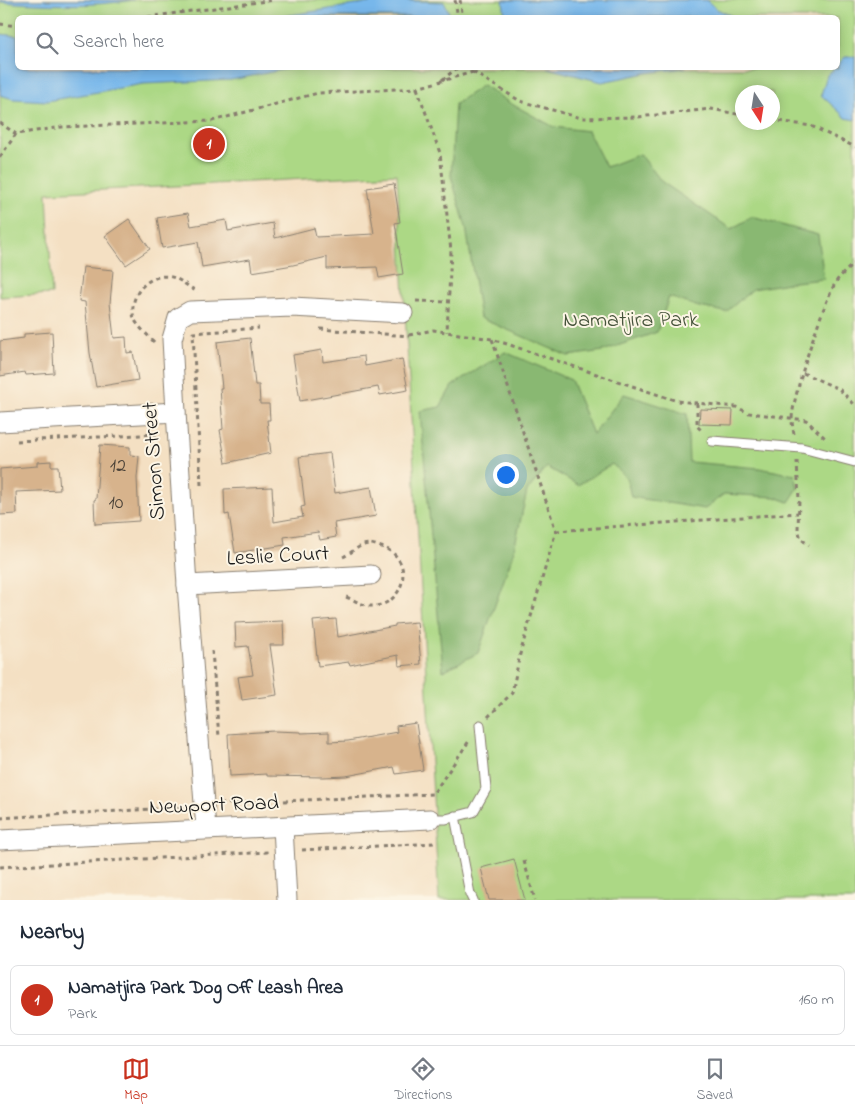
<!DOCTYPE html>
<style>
:root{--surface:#fff;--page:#f6f6f7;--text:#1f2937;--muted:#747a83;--line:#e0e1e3;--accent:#c8321e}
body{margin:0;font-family:"Indie Flower",sans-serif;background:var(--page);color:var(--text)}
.compass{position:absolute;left:735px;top:85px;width:45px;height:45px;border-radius:50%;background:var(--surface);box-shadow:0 2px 12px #0003;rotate:168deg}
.you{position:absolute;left:505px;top:474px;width:18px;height:18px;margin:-12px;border:4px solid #fff;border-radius:50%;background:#1a73e8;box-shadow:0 0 0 8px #1a73e833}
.badge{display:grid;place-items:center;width:32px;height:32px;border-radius:50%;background:var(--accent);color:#fff;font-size:16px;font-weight:700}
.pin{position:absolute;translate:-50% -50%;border:2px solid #fff;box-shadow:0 1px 5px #0006}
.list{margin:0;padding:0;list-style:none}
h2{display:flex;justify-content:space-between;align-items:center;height:65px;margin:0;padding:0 20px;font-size:21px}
h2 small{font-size:16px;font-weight:400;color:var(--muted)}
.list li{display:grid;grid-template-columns:32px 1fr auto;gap:15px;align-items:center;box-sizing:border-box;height:70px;margin:0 10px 10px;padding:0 10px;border:1px solid var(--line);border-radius:8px}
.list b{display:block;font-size:19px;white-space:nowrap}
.list p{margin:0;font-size:16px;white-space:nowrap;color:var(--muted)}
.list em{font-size:16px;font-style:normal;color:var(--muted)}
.icon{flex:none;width:28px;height:28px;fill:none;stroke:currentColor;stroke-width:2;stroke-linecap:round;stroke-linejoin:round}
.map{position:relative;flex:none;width:855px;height:900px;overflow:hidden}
.search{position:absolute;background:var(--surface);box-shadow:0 2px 12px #0003;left:15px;right:15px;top:15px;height:55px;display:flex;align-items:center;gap:12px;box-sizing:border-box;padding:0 18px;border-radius:8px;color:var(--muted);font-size:19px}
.sheet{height:145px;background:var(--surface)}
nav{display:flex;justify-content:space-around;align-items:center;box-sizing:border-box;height:70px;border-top:1px solid var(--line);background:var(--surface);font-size:14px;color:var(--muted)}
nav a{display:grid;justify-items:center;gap:2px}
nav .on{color:var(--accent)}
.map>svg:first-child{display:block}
.green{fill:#acd885;stroke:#647a50;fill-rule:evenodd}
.forest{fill:#89b872;stroke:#526a47}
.water{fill:#77b7eb;stroke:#4a6a84}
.building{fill:#d7b38c}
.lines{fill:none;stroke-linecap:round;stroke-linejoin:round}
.service-casing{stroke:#887e70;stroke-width:11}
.minor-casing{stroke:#887e70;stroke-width:21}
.path{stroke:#887e70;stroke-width:3;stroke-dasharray:4 4;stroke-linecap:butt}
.service{stroke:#fff;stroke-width:9}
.minor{stroke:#fff;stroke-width:19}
.labels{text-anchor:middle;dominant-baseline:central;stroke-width:4;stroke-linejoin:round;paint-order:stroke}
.number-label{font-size:20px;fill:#4b4238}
.park-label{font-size:22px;fill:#47543c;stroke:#fcf5e5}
.street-label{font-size:22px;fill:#1c1c1c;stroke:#fcf5e5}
</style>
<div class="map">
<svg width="855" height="900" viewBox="0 0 855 900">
<rect width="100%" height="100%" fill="#fcf5e5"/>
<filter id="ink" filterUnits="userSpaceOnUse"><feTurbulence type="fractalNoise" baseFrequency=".02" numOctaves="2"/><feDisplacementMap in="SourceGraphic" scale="10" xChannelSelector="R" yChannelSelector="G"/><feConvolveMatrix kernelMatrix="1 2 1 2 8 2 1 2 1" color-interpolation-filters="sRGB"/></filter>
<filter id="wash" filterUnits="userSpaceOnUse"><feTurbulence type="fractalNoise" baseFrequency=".0096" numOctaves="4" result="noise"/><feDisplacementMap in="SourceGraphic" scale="20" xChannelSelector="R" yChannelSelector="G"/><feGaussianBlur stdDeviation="1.12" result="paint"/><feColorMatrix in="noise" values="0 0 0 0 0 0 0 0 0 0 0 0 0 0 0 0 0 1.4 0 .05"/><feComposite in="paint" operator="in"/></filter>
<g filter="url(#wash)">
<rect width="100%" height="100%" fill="#f4e0c3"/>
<!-- green -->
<path class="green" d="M 0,0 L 855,0 L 855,900 L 439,900 L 397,174 L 47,193 L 52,294 L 0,297 ZM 18,18 L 838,18 L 838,68 L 18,68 ZM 742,92 L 772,92 L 772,122 L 742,122 Z"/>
<!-- forest -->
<g class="forest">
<polygon points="483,85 508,102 554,127 588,131 606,167 640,154 662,182 731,229 752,217 818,235 824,279 794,282 753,289 726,312 699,307 669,297 657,332 603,351 568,356 480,318 466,227 451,176 455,104"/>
<polygon points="505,352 571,380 593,434 624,394 687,414 689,462 759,468 795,475 798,488 789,502 775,497 724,494 705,509 631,497 627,478 612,464 578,485 547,467 527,491 513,554 478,653 443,671 420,411 440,407 452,386"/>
</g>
<!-- water -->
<g class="water">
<path d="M 0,0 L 134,0 C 89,7 45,5 0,2 Z"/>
<polygon points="388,0 444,2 448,10 450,17 277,17"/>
<polygon points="503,0 706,0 717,9 734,17 505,17"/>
<polygon points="0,34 17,36 18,68 292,68 231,80 143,84 47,101 13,99 0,95"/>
<polygon points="845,57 855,57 855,120 846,118 821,95 827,75 835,68 838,68 838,64"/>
<polygon points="547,68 686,68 646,73 602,82"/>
</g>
<g id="blocks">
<!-- building -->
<g class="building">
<polygon points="394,184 400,222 395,223 403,274 379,278 377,267 327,269 327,257 293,265 252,272 250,259 202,267 198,242 162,248 157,218 188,213 191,226 226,220 228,231 273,223 275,238 314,228 316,237 374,234 367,188"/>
<polygon points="129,219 150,249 126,265 105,236"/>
<polygon points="83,267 113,270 110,303 114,338 126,337 127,353 133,352 138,380 96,387 90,353 85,302 79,301"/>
<polygon points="52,332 54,373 26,375 25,372 0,376 0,341 24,338 24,334"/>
<polygon points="250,338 255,385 259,385 260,404 269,404 270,420 267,420 271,453 226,463 220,430 223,429 220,388 222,388 217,342"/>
<polygon points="322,350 323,362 364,356 365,366 402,359 408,390 380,395 378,387 300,401 293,355"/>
<polygon points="700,409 733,410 732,425 699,424"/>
<polygon points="100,445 130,447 130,455 139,456 137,478 139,521 95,524 94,500 96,499"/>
<polygon points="330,453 335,493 371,487 376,516 334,523 336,537 320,540 318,532 284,537 285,545 235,553 229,514 225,515 224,489 272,487 274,522 303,517 301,507 305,506 299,457"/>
<polygon points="51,461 51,466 58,466 60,490 16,492 17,514 0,515 0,469 37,466 37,462"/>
<polygon points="336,619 338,637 395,626 395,624 417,622 421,664 399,666 398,655 350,665 349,662 318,666 313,621"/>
<polygon points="283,621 284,645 270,645 277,695 242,700 238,677 253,675 248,646 236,647 235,623"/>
<polygon points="416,723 423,770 396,774 394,767 346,776 323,777 267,776 267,774 230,776 228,734 274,731 301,732 301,733 329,732 329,742 348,741 397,732 396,726"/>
<polygon points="514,859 525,900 489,900 481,868"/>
</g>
</g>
</g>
<g filter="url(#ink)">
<use href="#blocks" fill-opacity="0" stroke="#887e70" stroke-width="1"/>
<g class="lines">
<!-- service casing -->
<g class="service-casing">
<g id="service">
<polyline points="712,441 802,448 855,462"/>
<polyline points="455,816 470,894 473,900"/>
<polyline points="430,819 446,819 473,812 486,789 480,725"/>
</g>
</g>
<!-- minor casing -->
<g class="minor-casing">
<g id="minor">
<polyline points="0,422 176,412"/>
<polyline points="187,585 371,575"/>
<polyline points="283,827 287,900"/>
<polyline points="206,829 187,585 176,412 172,339 178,318 190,311 292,307 403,313"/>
<polyline points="0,840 430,819"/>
</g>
</g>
<!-- path -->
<g class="path">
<polyline points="455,0 458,18"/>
<polyline points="460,0 463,18"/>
<polyline points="140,18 274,0"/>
<polyline points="0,24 18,26"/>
<polyline points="473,72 520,101 581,118 638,117 711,109 742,115"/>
<polyline points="442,80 457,68"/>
<polyline points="417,88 440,153 451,251 447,332"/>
<polyline points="772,120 811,126 855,147"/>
<polyline points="0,123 16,134"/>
<polyline points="0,157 16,134 62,127 212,121 318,93 417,88 473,72 472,68"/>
<polyline points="416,301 448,302"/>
<polyline points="320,329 409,336"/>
<polyline points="409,335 433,330 492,339 677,401 736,407 749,413 806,420 826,439"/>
<path d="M 154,342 C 148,335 137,326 134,318 C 127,295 151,269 175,278 C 182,281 190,288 198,292"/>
<polyline points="803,373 839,389 855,405"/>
<polyline points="697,403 697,426 703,432"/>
<path d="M 794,434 C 793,429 792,424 792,419 C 792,398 825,295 838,279 C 843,273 849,268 855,263"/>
<polyline points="17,441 161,434"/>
<polyline points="797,461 799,500 798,529 801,539 809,545"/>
<polyline points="201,485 193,333 259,328"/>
<polyline points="556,531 798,513"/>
<path d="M 343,557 C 352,553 359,544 370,544 C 373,544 378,546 381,547 C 416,557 406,606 372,606 C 365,607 351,598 343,596"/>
<polyline points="212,651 219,737"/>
<polyline points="488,717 512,693 520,654 556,531 492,339"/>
<polyline points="220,804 433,794 469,741"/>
<polyline points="0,818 186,807"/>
<polyline points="302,850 436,843"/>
<polyline points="524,861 535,900"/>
<polyline points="0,867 268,852"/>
</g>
<!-- service -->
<use href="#service" class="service"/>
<!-- minor -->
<use href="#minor" class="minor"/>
</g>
</g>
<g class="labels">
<!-- number labels -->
<g class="number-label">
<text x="118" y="466">12</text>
<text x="116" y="503">10</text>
</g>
<!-- park labels -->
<g class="park-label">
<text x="631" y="321">Namatjira Park</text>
</g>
<!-- street labels -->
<g class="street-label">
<text transform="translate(155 461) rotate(-94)">Simon Street</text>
<text transform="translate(278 557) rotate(-3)">Leslie Court</text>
<text transform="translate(214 806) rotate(-2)">Newport Road</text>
</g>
</g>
</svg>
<svg class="compass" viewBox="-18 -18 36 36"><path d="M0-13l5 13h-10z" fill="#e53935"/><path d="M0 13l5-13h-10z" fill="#747a83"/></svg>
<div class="you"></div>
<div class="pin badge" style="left:209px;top:144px">1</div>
<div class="search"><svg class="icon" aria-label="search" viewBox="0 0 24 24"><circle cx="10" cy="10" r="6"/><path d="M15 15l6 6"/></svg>Search here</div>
</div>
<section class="sheet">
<h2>Nearby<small></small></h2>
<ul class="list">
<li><span class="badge">1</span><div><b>Namatjira Park Dog Off Leash Area</b><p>Park</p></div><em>160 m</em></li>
</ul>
</section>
<nav>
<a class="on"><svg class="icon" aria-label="map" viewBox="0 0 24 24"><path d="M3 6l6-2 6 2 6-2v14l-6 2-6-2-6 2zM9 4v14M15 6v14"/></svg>Map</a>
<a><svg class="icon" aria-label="directions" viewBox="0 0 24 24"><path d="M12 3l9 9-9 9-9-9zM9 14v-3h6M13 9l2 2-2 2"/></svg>Directions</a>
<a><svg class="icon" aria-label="saved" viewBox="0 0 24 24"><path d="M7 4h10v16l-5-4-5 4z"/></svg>Saved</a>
</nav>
